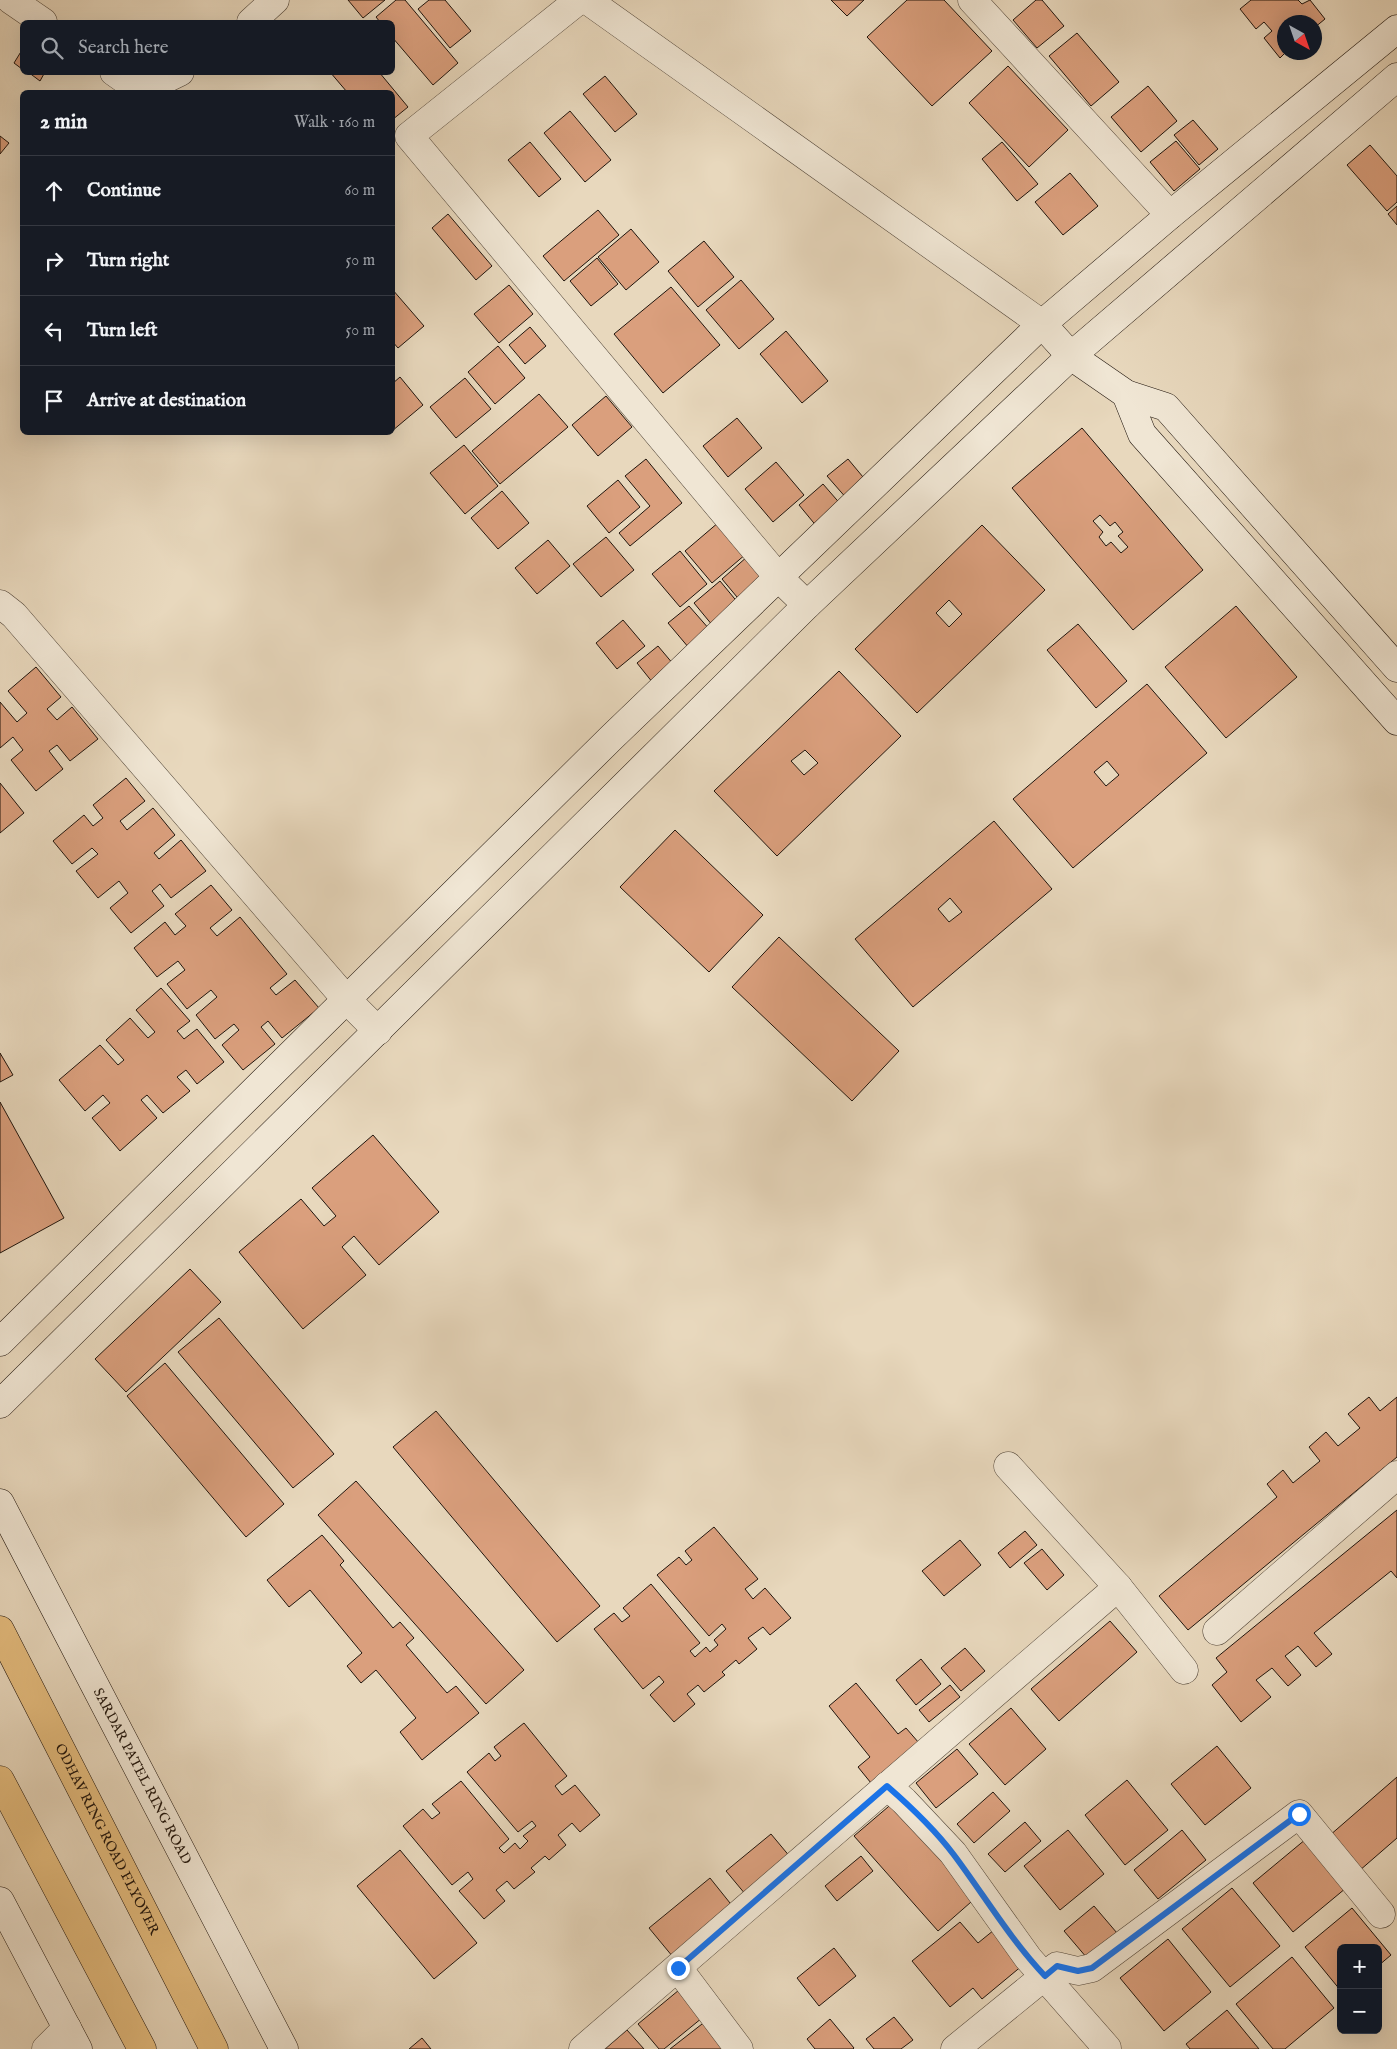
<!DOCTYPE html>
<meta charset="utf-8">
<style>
:root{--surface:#171b24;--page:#20242c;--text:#f1f3f6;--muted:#9ea1a6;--line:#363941}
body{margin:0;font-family:"IM FELL English",serif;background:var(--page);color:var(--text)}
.controls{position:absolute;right:15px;bottom:15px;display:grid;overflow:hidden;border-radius:8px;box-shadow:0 5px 20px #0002}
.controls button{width:45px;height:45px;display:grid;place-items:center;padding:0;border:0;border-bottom:1px solid var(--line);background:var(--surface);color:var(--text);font:25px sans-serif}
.compass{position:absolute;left:1277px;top:15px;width:45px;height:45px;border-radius:50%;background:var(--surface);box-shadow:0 5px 20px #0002;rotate:140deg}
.stop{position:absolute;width:15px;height:15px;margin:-11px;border:4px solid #1a73e8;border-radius:50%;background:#fff}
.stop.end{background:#1a73e8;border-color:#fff;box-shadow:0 1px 5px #0008}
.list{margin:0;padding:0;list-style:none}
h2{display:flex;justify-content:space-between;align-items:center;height:65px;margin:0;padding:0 20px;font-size:21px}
h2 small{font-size:16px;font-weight:400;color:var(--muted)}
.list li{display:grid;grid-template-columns:32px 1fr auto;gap:15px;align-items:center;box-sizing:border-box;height:70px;padding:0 20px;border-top:1px solid var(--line)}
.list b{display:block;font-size:19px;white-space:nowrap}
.list em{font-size:16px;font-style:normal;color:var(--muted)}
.icon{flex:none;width:28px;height:28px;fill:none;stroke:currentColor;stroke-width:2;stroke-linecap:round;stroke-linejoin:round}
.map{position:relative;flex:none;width:1397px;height:2049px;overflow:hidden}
.search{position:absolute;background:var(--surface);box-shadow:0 5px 20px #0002;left:20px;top:20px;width:375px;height:55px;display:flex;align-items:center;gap:12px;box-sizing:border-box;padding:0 18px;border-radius:8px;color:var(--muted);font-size:19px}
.panel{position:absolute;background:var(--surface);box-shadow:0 5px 20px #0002;left:20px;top:90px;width:375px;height:345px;border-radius:8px}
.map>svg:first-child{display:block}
.building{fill:#da9f7d;stroke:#20150d;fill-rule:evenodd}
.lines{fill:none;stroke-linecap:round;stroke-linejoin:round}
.street-casing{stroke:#524639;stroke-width:29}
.secondary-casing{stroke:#20150d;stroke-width:29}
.highway-casing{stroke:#20150d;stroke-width:29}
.street{stroke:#f0e6d4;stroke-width:28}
.secondary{stroke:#f0e6d4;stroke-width:28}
.highway{stroke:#e4bc7e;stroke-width:28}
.route{stroke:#1a73e8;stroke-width:6}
.labels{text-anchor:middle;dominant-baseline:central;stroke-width:4;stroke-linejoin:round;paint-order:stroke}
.street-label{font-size:14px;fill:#20150d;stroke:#f0e6d4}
</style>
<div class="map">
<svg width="1397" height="2049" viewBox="0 0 1397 2049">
<rect width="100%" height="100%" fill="#e8d8bd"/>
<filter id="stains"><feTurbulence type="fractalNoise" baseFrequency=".004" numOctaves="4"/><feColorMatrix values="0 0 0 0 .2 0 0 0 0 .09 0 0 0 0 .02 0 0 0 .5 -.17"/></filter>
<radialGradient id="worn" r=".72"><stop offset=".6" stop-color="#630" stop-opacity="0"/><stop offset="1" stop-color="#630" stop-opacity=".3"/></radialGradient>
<!-- building -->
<g class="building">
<polygon points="348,0 385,0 363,18"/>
<polygon points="396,0 405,0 458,63 433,85 392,37 392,22 380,22 376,17"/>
<polygon points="429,0 445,0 471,31 450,48 418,9"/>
<polygon points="831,0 864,0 847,16"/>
<polygon points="907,0 944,0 992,51 932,106 867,37"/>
<polygon points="1036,0 1042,0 1064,26 1037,48 1013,20"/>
<polygon points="1251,0 1298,0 1302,4 1310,0 1325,19 1314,28 1314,22 1284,22 1286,52 1280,58 1264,38 1272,31 1264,22 1256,29 1240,9"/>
<polygon points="1077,33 1119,82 1091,106 1049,56"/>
<polygon points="22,50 22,69 14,63"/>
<polygon points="1008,66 1068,130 1029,167 969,103"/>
<polygon points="28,72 45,72 40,81"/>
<polygon points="330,72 379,72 408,107 392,120 392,92 347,92"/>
<polygon points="605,76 637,114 615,132 583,94"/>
<polygon points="1148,86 1177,121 1141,152 1111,117"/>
<polygon points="570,111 611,160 585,182 544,133"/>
<polygon points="1193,120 1218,149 1199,165 1174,135"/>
<polygon points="0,136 9,143 0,154"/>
<polygon points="1176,141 1200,169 1174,191 1150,162"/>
<polygon points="530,142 561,179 539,197 508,160"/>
<polygon points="1002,142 1038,184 1017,201 982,159"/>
<polygon points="1370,145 1397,176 1397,202 1387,211 1347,165"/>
<polygon points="1070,173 1098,206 1063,235 1035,202"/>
<polygon points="1397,206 1397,225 1388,214"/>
<polygon points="598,210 619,235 564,281 543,256"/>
<polygon points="448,214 492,266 476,280 432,228"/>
<polygon points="631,229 659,262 626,290 598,257"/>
<polygon points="704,241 734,277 698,307 668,271"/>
<polygon points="597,258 618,284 591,306 570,281"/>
<polygon points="741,280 774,319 739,349 706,310"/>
<polygon points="509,285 533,314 499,343 474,314"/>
<polygon points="671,287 720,345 663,393 614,334"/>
<polygon points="392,289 424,326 398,348 392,341"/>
<polygon points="530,327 546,346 525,364 509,345"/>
<polygon points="786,331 828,381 802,403 760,354"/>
<polygon points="498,346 525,378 495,404 468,372"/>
<polygon points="400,377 423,405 392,431 392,384"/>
<polygon points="465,378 491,409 456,438 430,407"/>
<polygon points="539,394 568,427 500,484 472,451"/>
<polygon points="606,396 632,427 598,456 572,425"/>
<polygon points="737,418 762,448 728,477 703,446"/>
<path d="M 1082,428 L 1203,570 L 1133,630 L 1012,488 ZM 1100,515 L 1110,526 L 1115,522 L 1123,532 L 1118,536 L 1128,547 L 1121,553 L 1111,542 L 1106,546 L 1099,537 L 1103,532 L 1093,521 Z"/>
<polygon points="464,445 498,486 465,514 430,473"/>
<polygon points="646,459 682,503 630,546 619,533 650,506 625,476"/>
<polygon points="848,459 868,483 848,500 827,476"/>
<polygon points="776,462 804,495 773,522 745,489"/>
<polygon points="618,480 640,507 609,533 587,506"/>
<polygon points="823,484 843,507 818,528 799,505"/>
<polygon points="502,491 529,523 498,549 471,518"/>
<polygon points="719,522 746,554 712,583 685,551"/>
<path d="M 982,525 L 1045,590 L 917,713 L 855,649 ZM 949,600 L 962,614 L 949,627 L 936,613 Z"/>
<polygon points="606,537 634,570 601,597 573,564"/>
<polygon points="548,540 570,566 537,594 515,568"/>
<polygon points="680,551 707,584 680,607 652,574"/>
<polygon points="748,556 769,580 742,603 722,579"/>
<polygon points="720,581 739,604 713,626 694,603"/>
<polygon points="689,606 710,630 689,648 668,623"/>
<polygon points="1236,606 1297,677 1226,738 1165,667"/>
<polygon points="623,620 645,646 617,669 596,643"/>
<polygon points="1078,624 1127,681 1096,708 1047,650"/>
<polygon points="658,646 674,665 653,683 637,663"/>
<polygon points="36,667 61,697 47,709 57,720 72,707 98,739 70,761 57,745 49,751 63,769 36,791 11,760 23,750 13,737 0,748 0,702 17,722 27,713 8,691"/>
<path d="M 839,671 L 901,736 L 777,856 L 714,791 ZM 805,750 L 818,763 L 804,775 L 791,761 Z"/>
<path d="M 1147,684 L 1207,753 L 1073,868 L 1013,799 ZM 1107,761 L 1119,775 L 1106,786 L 1094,772 Z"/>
<polygon points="126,778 145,801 120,821 127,830 153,808 175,835 154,853 159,859 181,840 206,871 171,898 160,884 152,891 164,906 131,933 110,908 128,893 119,881 98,898 76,871 98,854 92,848 72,864 53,841 84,815 93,826 103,818 93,805"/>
<polygon points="0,783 24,813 0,833"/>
<path d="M 994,821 L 1052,889 L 913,1007 L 855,939 ZM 950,898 L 962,912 L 949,922 L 938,909 Z"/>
<polygon points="675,830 763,915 709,972 620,887"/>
<polygon points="211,885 232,910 210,928 217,936 240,917 287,974 270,988 276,995 295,980 319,1008 282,1038 268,1021 261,1027 275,1044 243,1070 222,1045 239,1030 234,1024 215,1039 196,1015 217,997 211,990 187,1009 167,984 185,970 178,961 157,977 134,948 165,922 175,935 186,926 175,914"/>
<polygon points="779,937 899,1051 852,1101 732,987"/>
<polygon points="161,988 190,1021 177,1031 184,1039 197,1029 224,1062 197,1084 186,1070 177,1077 190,1091 163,1113 147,1095 141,1100 157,1118 120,1151 92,1118 110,1103 103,1095 85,1111 59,1080 100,1045 118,1065 124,1060 106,1040 130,1018 148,1038 155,1032 136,1010"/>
<polygon points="0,1053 13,1075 0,1082"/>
<polygon points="0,1102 64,1218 0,1253"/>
<polygon points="373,1135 439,1212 379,1265 354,1236 342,1247 366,1275 303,1329 239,1252 301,1199 324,1226 336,1216 312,1188"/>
<polygon points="190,1269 221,1302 126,1392 95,1359"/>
<polygon points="219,1318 334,1454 293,1488 178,1352"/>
<polygon points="165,1363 284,1504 246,1537 127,1396"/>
<polygon points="1369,1397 1380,1411 1397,1397 1397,1457 1188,1630 1159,1596 1277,1497 1267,1484 1283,1470 1293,1483 1320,1461 1309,1447 1326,1432 1338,1446 1360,1428 1348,1414"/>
<polygon points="436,1411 600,1606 557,1642 393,1447"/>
<polygon points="356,1481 524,1670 486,1704 318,1515"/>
<polygon points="1397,1510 1397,1578 1391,1571 1314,1633 1332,1654 1316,1667 1298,1646 1285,1656 1301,1675 1288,1686 1272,1668 1256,1680 1271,1697 1241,1722 1212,1685 1227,1672 1216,1658"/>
<polygon points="714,1527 758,1579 745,1589 753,1599 765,1588 791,1618 770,1635 763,1627 748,1638 757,1649 739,1664 736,1660 722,1672 725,1675 704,1692 698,1685 687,1694 695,1704 674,1722 650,1695 664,1682 659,1676 643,1689 594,1629 614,1613 622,1622 630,1616 623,1608 651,1584 700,1643 690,1651 695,1657 706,1647 710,1652 718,1645 714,1640 726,1629 722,1624 709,1636 657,1575 679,1557 686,1565 692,1560 685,1551"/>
<polygon points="1025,1531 1037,1545 1010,1568 998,1553"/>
<polygon points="322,1535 344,1561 340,1565 393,1628 400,1622 414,1638 406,1645 447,1693 456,1686 479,1713 422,1760 400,1732 416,1718 376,1670 361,1683 347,1666 362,1653 310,1590 289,1607 267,1580"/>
<polygon points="960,1540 981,1565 944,1596 922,1571"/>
<polygon points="1042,1549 1064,1575 1047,1590 1024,1563"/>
<polygon points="1110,1621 1137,1652 1059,1721 1031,1689"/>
<polygon points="965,1648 985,1671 961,1691 941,1668"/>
<polygon points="921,1659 941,1684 916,1705 896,1680"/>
<polygon points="856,1683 898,1734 906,1728 919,1743 871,1783 858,1767 870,1757 829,1706"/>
<polygon points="950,1685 960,1697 929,1722 919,1710"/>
<polygon points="1011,1708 1046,1749 1005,1785 969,1744"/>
<polygon points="524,1723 567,1776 555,1786 562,1795 575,1785 600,1815 580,1832 572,1823 558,1835 566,1845 549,1860 545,1856 531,1868 535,1872 514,1889 507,1881 496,1890 505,1901 484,1919 459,1891 473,1879 468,1872 452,1885 403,1826 423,1809 432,1819 440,1813 432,1804 461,1781 509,1839 499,1848 504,1853 515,1843 520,1849 528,1841 523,1836 536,1826 532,1821 518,1832 467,1772 489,1753 495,1761 501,1756 494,1747"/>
<polygon points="1217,1746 1251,1788 1205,1825 1171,1784"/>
<polygon points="957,1749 978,1774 936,1808 916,1783"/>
<polygon points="1397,1777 1397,1838 1359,1871 1329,1836"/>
<polygon points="1127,1780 1168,1830 1125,1865 1085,1815"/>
<polygon points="993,1792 1010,1811 974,1843 957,1824"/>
<polygon points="895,1801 979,1895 938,1931 854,1836"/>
<polygon points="1025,1822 1041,1841 1005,1872 988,1854"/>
<polygon points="1068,1830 1104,1874 1060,1910 1024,1866"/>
<polygon points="1182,1830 1206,1860 1158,1899 1134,1870"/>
<polygon points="771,1834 791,1858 746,1895 726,1871"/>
<polygon points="1306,1839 1346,1888 1293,1932 1253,1883"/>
<polygon points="400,1850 477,1943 434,1979 357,1886"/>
<polygon points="861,1856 873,1871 837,1901 825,1886"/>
<polygon points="710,1878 734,1908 673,1957 649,1928"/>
<polygon points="1232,1888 1280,1946 1230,1987 1182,1929"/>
<polygon points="1094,1906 1117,1933 1087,1958 1064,1931"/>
<polygon points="1352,1908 1391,1955 1378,1966 1378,1948 1341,1948 1341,1991 1305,1947"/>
<polygon points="960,1922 978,1943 994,1930 1023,1965 982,1999 973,1988 950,2007 912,1961"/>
<polygon points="1168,1939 1211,1992 1164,2031 1120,1978"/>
<polygon points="834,1948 856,1976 819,2006 797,1978"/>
<polygon points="1292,1957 1334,2008 1285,2049 1273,2049 1236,2004"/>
<polygon points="679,1990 702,2018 664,2049 659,2049 638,2024"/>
<polygon points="1227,2010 1259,2049 1190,2049 1186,2044"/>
<polygon points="711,2017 723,2049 670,2049"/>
<polygon points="894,2017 913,2040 901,2049 874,2049 866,2039"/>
<polygon points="830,2019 854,2048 853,2049 815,2049 807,2039"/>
<polygon points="627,2030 644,2049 605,2049"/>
<polygon points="422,2038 431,2049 409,2049"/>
</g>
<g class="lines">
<!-- street casing -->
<g class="street-casing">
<g id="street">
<polyline points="11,0 43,22"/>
<polyline points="579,0 409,136 778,577 807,605"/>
<polyline points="587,0 1042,324"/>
<polyline points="972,0 1170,215"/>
<polyline points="251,22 275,0"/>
<polyline points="114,72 141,91 180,72"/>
<polyline points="0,604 14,615 346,999 378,1031"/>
<polyline points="1008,1466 1118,1587 1184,1670"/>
<polyline points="1217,1631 1397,1475"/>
<polyline points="887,1786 904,1801 953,1853 1028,1958 1107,2048"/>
<polyline points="678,1968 739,2049"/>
<polyline points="46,2049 67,2028"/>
<polyline points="583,2049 1118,1587"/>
<polyline points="955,2049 1057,1966 1078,1971 1092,1968 1299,1814 1381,1914"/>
</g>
</g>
<!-- secondary casing -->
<g class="secondary-casing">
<g id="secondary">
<polyline points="1042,324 1071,356 1126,394 1166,407 1397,668"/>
<polyline points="1126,394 1142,434 1397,721"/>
<polyline points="0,1342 611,738 1042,324 1170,215 1397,29"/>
<polyline points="0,1404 807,605 1071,356 1397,77"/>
<path id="s1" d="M 0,1503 L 284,2049"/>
<polyline points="0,1901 78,2049"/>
</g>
</g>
<!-- highway casing -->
<g class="highway-casing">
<g id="highway">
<path id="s2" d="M 0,1630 L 214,2049"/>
<polyline points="0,1780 142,2049"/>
</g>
</g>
<!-- street -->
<use href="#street" class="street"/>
<!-- secondary -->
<use href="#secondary" class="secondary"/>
<!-- highway -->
<use href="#highway" class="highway"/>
</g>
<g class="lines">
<!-- route -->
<path class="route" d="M 678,1968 L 887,1786 C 910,1806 936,1831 954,1855 C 984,1895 1010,1939 1045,1976 L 1057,1966 L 1078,1971 L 1092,1968 L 1299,1814"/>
</g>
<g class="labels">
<!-- street labels -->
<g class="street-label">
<text stroke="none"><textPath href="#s1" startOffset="308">SARDAR PATEL RING ROAD</textPath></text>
<text stroke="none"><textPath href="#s2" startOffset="235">ODHAV RING ROAD FLYOVER</textPath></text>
</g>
</g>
<rect width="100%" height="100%" filter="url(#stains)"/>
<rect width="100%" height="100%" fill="url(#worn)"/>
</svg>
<div class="controls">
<button>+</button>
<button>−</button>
</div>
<svg class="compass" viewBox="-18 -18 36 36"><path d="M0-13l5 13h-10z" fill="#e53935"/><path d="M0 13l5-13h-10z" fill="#9ea1a6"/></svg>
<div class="stop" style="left:1299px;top:1814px"></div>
<div class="stop end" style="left:678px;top:1968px"></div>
<div class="search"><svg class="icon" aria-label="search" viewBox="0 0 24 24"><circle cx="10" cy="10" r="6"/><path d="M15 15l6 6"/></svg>Search here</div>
<section class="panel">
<h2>2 min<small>Walk · 160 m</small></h2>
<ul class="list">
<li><svg class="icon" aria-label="ahead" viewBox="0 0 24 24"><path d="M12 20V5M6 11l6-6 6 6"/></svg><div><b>Continue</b></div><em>60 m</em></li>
<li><svg class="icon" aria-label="right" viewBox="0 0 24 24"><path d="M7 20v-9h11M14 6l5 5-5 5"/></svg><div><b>Turn right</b></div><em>50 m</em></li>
<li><svg class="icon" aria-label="left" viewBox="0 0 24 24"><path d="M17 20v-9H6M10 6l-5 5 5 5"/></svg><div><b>Turn left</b></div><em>50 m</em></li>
<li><svg class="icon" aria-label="arrive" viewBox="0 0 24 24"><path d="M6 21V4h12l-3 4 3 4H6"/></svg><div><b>Arrive at destination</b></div></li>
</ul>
</section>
</div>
